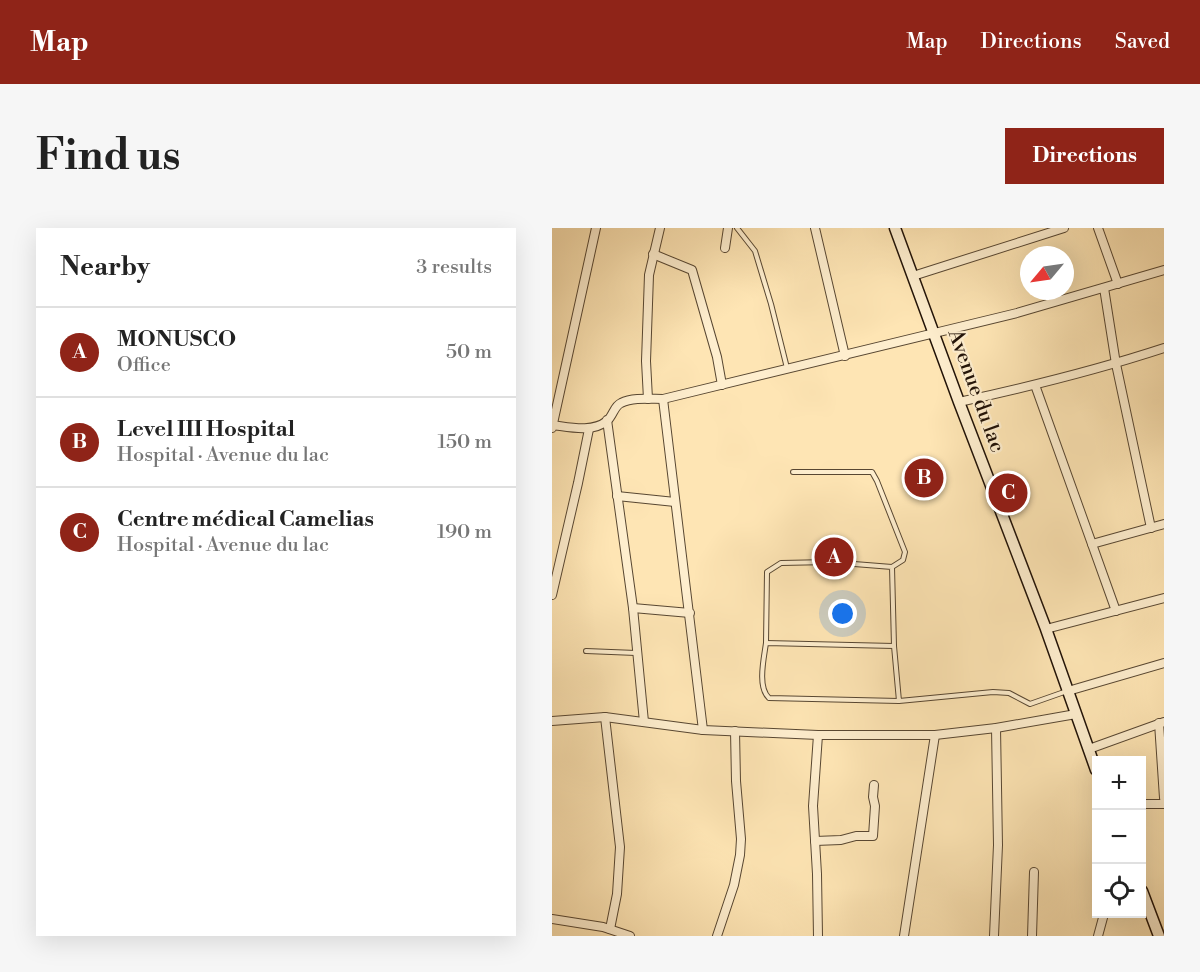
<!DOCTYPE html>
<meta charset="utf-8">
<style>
:root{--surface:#fff;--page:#f6f6f6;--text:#222;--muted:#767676;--line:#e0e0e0;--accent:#8f2418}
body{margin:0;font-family:"Libre Bodoni",serif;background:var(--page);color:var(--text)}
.controls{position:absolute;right:18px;bottom:18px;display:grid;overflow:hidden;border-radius:0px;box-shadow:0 6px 24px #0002}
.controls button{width:54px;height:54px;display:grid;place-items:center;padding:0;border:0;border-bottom:2px solid var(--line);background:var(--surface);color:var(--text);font:30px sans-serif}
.compass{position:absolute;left:468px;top:18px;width:54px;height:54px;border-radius:50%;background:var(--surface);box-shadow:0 6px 24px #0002;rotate:241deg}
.you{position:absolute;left:291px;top:386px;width:21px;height:21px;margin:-15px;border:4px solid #fff;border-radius:50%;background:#1a73e8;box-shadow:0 0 0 9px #1a73e833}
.badge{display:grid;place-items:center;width:39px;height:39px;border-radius:50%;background:var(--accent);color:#fff;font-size:20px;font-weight:700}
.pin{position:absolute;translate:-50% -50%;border:3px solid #fff;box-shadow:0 2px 6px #0006}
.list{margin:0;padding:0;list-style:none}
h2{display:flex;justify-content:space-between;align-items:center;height:78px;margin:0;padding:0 24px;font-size:26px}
h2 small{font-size:20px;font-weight:400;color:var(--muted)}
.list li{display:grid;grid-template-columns:39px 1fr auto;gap:18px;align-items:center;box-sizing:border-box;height:90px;padding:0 24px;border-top:2px solid var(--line)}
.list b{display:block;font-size:22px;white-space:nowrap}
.list p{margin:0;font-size:20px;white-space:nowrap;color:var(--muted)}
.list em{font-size:20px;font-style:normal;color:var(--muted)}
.icon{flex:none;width:33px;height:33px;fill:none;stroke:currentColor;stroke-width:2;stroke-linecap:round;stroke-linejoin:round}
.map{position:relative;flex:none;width:612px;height:708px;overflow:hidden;border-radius:0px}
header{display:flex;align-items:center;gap:36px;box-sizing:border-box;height:84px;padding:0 30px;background:var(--accent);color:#fff}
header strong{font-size:28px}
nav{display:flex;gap:33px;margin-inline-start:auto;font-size:21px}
.intro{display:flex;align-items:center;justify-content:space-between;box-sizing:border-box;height:144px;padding:0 36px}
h1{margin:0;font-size:42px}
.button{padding:15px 27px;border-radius:0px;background:var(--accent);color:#fff;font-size:21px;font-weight:700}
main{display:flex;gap:36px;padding:0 36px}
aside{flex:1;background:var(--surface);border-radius:0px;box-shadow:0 6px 24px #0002}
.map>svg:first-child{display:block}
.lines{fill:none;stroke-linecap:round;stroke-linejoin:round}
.lane-casing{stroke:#584732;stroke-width:6}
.street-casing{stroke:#584732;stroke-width:10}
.secondary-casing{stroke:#211207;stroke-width:13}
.lane{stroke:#feeece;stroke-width:4}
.street{stroke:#feeece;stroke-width:8}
.secondary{stroke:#feeece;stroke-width:10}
.labels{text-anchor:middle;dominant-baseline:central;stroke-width:4.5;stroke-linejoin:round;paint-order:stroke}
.street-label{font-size:21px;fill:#211207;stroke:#feeece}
</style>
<header>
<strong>Map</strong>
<nav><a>Map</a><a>Directions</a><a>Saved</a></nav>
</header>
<div class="intro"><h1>Find us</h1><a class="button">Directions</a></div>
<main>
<aside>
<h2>Nearby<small>3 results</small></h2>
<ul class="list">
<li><span class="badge">A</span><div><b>MONUSCO</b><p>Office</p></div><em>50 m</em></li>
<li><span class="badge">B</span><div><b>Level III Hospital</b><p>Hospital · Avenue du lac</p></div><em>150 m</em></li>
<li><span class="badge">C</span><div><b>Centre médical Camelias</b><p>Hospital · Avenue du lac</p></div><em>190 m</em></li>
</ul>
</aside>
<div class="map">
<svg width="612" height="708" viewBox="0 0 612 708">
<rect width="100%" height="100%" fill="#fee5b4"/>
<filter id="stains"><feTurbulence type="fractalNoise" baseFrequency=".00333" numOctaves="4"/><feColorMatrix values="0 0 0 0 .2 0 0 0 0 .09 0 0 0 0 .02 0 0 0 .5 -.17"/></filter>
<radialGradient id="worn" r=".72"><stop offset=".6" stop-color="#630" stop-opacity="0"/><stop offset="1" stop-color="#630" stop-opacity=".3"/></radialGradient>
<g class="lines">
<!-- lane casing -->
<g class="lane-casing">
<g id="lane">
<polyline points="185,0 203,23 219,76 235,140"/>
<polyline points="241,244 320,244 325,253 353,324 351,332 340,339"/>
<polyline points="214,415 215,344 229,335 277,334 340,339 342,418"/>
<polyline points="34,423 84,425"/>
<path d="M 347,473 L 217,470 C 205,459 212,430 214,415 L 342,418 L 347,473 L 441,464 L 457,465 L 478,476 L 515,463"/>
</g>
</g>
<!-- street casing -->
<g class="street-casing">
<g id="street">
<polyline points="263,0 293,128"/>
<polyline points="546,0 566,56"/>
<polyline points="173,20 176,0"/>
<polyline points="101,26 140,42 165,129 170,157"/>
<polyline points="361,48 512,0"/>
<polyline points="552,60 564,136 599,300"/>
<polyline points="483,157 564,383"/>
<polyline points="96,171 94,133 97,47 108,0"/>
<polyline points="111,171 151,502"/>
<path d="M 407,174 C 476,159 545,142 612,120"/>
<polyline points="55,192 81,380 92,494"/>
<path d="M 0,197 C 17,199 40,205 55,193 C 61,188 62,178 69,175 C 81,169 98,171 111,171 L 465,85 L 612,42"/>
<polyline points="0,200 44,0"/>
<polyline points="65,268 123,274"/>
<polyline points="540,316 612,296"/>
<polyline points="0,367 26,255 37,201"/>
<polyline points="81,380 138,385"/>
<polyline points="494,401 612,370"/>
<polyline points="516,463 612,435"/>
<polyline points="53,489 68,619 65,666 58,701"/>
<polyline points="0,493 53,489 151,502 266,507 383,507 444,500 524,486"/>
<polyline points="607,495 612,570"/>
<polyline points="266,507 261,578 265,646 266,708"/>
<polyline points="537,521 612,494"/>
<polyline points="590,576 612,576"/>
<polyline points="263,613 289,612 304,608 321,608 323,578 321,569 322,557"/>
<polyline points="0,691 51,699 78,708"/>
<polyline points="165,708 182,657 188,627 189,611 184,553 183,503"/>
<polyline points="352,708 383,507"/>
<polyline points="442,708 446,617 444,500"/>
<polyline points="480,708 482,644"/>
<polyline points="546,708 552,686"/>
</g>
</g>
<!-- secondary casing -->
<g class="secondary-casing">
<g id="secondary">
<polyline points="343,0 407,174 494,401 544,542"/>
<polyline points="590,663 607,708"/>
</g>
</g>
<!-- lane -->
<use href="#lane" class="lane"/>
<!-- street -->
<use href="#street" class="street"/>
<!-- secondary -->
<use href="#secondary" class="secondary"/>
</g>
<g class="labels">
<!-- street labels -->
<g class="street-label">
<text transform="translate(424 163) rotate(70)">Avenue du lac</text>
</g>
</g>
<rect width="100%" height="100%" filter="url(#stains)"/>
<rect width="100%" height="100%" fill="url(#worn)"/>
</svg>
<div class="controls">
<button>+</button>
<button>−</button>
<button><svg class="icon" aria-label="locate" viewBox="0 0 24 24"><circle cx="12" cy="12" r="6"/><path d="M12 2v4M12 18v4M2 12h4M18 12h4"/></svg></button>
</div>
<svg class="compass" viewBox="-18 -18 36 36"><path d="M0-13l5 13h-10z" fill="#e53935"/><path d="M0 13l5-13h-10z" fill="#767676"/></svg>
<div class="you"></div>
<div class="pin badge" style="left:282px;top:329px">A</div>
<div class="pin badge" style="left:372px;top:250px">B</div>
<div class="pin badge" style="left:456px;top:265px">C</div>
</div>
</main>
